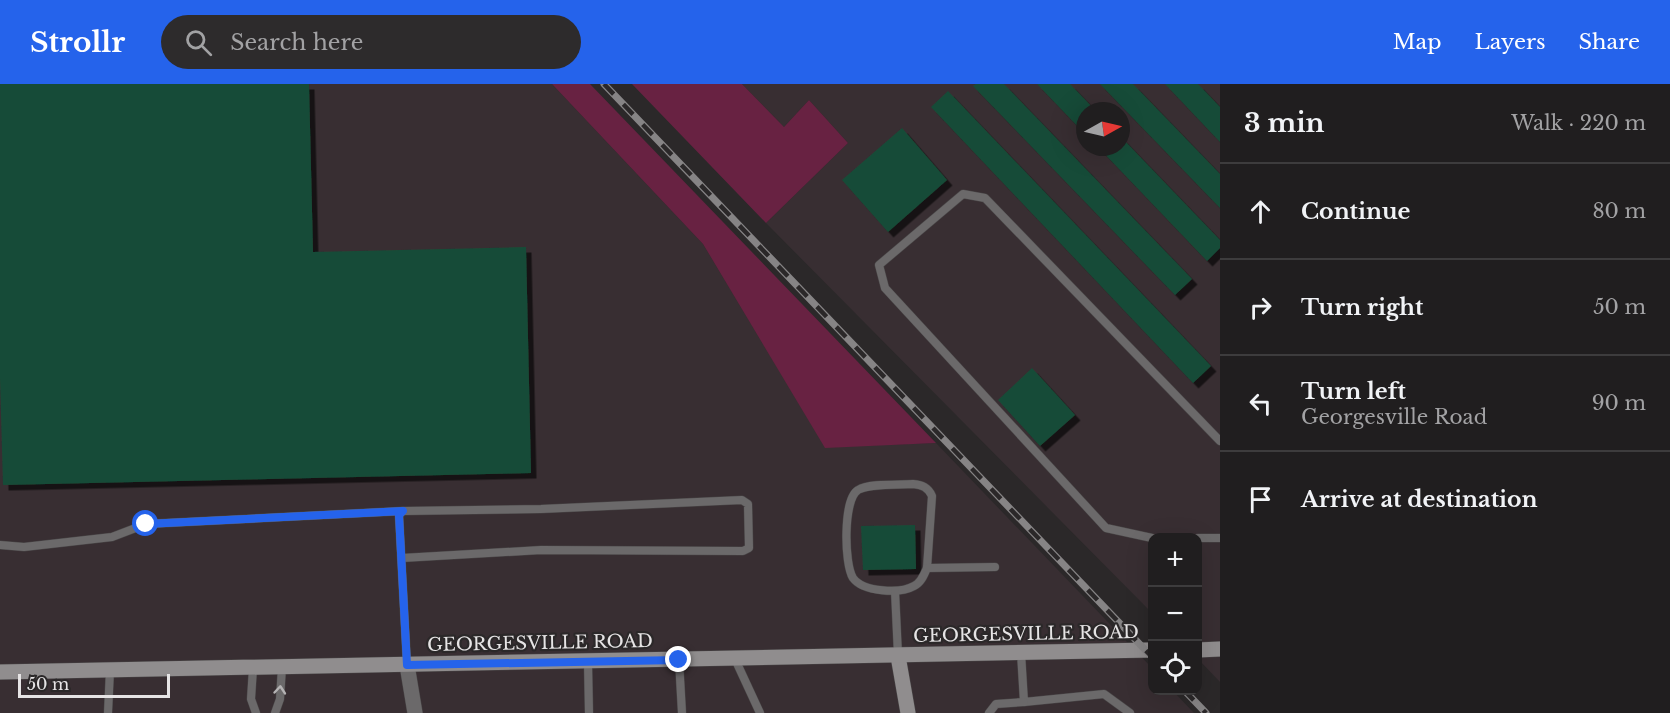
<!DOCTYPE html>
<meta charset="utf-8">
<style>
:root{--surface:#201e1f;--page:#2d2b2c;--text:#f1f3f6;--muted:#a2a2a4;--line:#3d3c3d;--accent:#2563eb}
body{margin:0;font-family:"Libre Baskerville",serif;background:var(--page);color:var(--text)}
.controls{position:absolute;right:18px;bottom:18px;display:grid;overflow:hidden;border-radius:12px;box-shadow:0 6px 24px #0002}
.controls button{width:54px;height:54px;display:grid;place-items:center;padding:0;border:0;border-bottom:2px solid var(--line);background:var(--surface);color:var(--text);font:30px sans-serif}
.compass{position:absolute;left:1076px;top:18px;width:54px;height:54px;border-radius:50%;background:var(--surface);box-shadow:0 6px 24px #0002;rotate:82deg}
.scale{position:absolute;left:18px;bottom:15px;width:152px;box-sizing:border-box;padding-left:6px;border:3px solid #e6e4e5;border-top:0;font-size:16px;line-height:21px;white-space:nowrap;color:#e6e4e5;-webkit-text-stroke:4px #2b2829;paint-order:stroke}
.stop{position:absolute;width:18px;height:18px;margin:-14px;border:4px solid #2563eb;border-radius:50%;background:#fff}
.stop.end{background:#2563eb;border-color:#fff;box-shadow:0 2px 6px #0008}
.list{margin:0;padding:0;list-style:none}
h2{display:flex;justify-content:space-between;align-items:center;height:78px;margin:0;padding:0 24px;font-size:26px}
h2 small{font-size:20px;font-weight:400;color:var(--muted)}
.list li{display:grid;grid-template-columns:39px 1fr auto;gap:18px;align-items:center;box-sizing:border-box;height:96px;padding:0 24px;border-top:2px solid var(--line)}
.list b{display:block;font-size:22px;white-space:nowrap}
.list p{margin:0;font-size:20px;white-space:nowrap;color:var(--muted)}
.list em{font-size:20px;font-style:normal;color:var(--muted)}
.icon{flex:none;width:33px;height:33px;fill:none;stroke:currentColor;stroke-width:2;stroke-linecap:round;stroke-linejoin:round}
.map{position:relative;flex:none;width:1220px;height:629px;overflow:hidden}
header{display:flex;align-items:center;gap:36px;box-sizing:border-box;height:84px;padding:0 30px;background:var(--accent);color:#fff}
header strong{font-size:28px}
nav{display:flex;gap:33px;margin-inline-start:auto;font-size:21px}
.search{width:420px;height:54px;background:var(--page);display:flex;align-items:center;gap:15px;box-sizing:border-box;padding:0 21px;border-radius:33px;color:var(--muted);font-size:22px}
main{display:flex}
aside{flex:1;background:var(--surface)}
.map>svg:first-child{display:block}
.built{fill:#382e32;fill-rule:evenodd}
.green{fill:#682242}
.building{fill:#184c37;filter:url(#shadow)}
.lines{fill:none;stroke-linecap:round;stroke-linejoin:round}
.lane-casing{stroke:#494647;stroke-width:9}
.street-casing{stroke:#494647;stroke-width:16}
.secondary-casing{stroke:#494647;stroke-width:16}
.lane{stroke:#6b696a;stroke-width:8}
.street{stroke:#6b696a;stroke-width:15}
.secondary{stroke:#908d8e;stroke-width:15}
.rail-casing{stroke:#868485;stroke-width:7}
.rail{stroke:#2b2829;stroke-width:4.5;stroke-dasharray:14;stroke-linecap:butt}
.oneway{stroke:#b5b3b4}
.route{stroke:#2563eb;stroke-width:8}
.labels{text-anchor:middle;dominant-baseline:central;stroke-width:4.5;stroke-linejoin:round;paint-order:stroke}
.street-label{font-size:18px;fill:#e6e4e5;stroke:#2b2829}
</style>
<header>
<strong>Strollr</strong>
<div class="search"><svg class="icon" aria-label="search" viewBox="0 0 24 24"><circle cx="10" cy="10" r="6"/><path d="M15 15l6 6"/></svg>Search here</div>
<nav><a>Map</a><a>Layers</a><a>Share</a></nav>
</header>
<main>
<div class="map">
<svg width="1220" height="629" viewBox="0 0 1220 629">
<defs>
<filter id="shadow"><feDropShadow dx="5.5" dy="5.5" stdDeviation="0" flood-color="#0009"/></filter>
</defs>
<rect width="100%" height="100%" fill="#2b2829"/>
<!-- built -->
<g class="built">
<polygon points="0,0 552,0 703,160 825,363 936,359 1152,584 1152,606 1173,607 1194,629 0,629"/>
<path d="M 742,0 L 1220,0 L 1220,598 L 1198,575 L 1198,454 L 1152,454 L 1152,529 L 766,139 L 848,59 L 809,16 L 784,43 ZM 1085,27 L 1121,27 L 1121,63 L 1085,63 Z"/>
</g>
<!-- green -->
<g class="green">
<polygon points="552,0 590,0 936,359 825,364 703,160"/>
<polygon points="632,0 742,0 784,43 809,16 848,59 766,139"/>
</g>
<!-- building -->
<g class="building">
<polygon points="0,0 309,0 313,168 526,163 531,389 3,401 0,294"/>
<polygon points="976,0 1004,0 1192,195 1175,211 973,2"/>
<polygon points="1037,0 1070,0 1096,27 1085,27 1085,50"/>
<polygon points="1100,0 1133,0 1220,90 1220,124"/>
<polygon points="1165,0 1198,0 1220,23 1220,58"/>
<polygon points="948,7 1211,282 1193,299 931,23"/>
<polygon points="902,44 947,96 888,148 842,96"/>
<polygon points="1121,53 1220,156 1220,164 1207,177 1098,63 1121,63"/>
<polygon points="1032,284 1075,331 1040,362 998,316"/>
<polygon points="915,441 916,485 863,486 861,442"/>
</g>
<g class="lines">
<!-- lane casing -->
<g class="lane-casing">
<g id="lane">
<path d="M 913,400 C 922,401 928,403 932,412 L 927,484 C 924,491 921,499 914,502 C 900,510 863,508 853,494 C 844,480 843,415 858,406 C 869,399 899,401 913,400 Z"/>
<polyline points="1152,454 1106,444 885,204 879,181 963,110 985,114 1220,357"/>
<polyline points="1198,454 1220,454"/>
<polyline points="0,461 24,463 112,453 146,440 403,427"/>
<polyline points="402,474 541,466 743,467 749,464 748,420 742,416 541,425 403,427 399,431 407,581"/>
<polyline points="927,484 995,483"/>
<polyline points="895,507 898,571"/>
<polyline points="1021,569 1024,618 1104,610 1130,629"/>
<polyline points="735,575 760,629"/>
<polyline points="679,576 682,629"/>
<polyline points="588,578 589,629"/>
<polyline points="253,584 251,615 256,629"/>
<polyline points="108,629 110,586"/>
<polyline points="275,629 280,615 282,583"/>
<polyline points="989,629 996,620 1024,618"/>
</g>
</g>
<!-- street casing -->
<g class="street-casing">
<polyline id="street" points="407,581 415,629"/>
</g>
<!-- secondary casing -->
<g class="secondary-casing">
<g id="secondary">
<polyline points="1198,566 1220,565"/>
<polyline points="898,572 908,629"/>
<polyline points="0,588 1152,566"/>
</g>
</g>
<!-- lane -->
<use href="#lane" class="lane"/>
<!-- street -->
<use href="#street" class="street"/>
<!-- secondary -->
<use href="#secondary" class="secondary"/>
<!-- rail casing -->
<g class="rail-casing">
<g id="rail">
<polyline points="604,0 1152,573"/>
<polyline points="1184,606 1206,629"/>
</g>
</g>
<!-- rail -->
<use href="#rail" class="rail"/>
</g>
<!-- one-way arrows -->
<defs><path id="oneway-chevron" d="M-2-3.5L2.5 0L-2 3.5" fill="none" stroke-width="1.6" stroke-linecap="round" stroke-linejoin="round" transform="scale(1.5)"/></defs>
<use class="oneway" href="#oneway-chevron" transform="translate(280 606) rotate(-85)"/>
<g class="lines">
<!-- route -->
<polyline class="route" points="146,440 403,427 399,431 407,581 679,576"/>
</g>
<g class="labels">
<!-- street labels -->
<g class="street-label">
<text transform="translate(1026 550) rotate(-1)">GEORGESVILLE ROAD</text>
<text transform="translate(540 559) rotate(-1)">GEORGESVILLE ROAD</text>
</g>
</g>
</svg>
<div class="controls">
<button>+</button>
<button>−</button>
<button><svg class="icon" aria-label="locate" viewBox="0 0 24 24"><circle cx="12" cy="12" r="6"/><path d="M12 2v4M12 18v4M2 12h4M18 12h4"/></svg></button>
</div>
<svg class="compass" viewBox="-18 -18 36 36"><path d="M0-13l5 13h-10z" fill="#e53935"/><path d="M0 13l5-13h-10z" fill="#a2a2a4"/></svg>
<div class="scale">50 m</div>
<div class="stop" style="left:146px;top:440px"></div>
<div class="stop end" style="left:679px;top:576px"></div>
</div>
<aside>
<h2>3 min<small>Walk · 220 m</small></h2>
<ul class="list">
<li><svg class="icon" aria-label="ahead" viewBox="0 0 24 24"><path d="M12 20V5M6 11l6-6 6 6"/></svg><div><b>Continue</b></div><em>80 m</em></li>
<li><svg class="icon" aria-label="right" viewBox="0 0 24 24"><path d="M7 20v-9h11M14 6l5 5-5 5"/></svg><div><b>Turn right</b></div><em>50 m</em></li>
<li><svg class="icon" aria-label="left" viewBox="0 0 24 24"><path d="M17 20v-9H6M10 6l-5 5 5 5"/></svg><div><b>Turn left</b><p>Georgesville Road</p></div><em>90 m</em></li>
<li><svg class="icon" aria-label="arrive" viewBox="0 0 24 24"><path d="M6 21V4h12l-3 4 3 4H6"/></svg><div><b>Arrive at destination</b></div></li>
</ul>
</aside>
</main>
